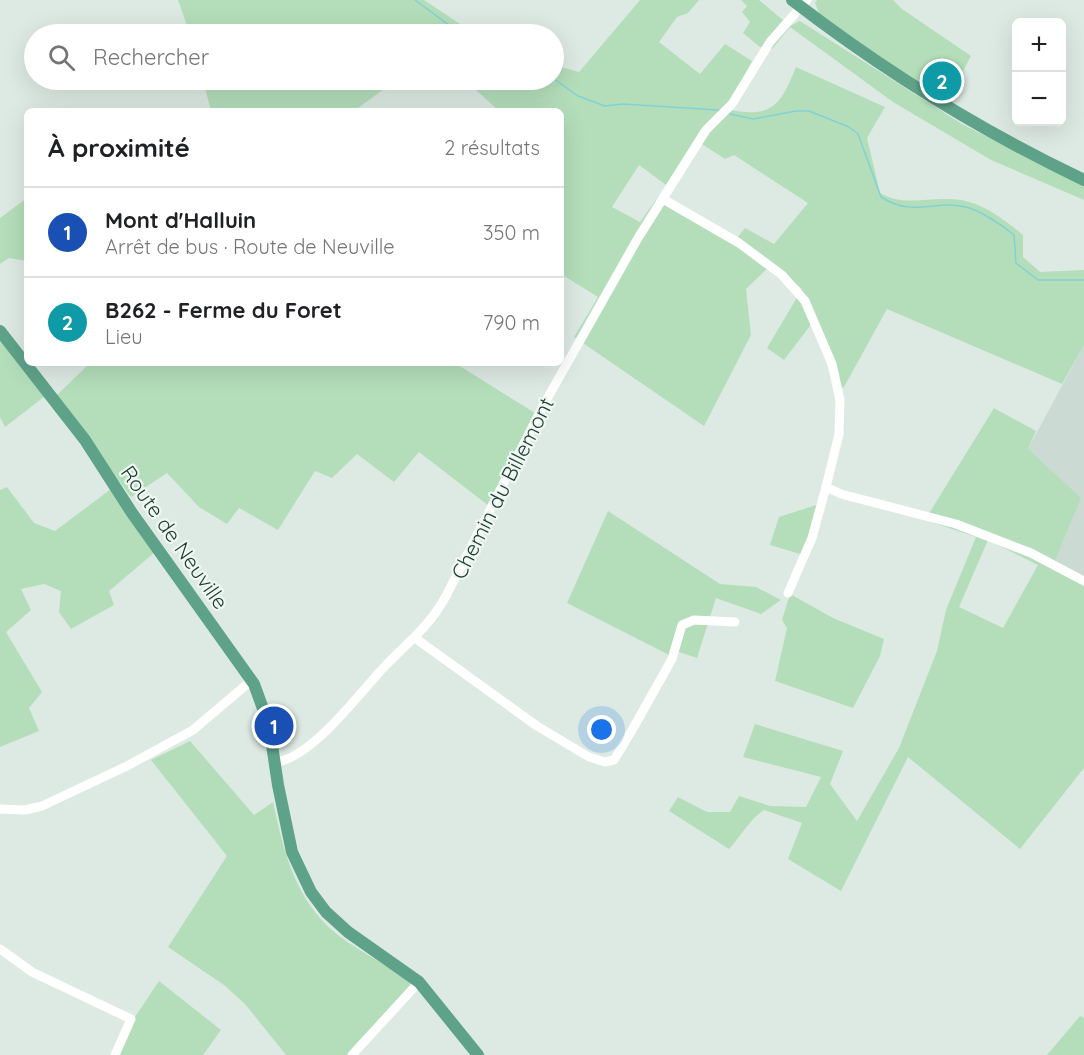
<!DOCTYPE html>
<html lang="fr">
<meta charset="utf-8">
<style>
:root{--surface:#fff;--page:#f2f2f2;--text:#202124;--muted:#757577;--line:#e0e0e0;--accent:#7c3aed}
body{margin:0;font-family:Quicksand,sans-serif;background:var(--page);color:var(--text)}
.controls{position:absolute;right:18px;top:18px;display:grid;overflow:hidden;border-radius:9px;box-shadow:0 6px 24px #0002}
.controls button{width:54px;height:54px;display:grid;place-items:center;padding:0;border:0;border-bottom:2px solid var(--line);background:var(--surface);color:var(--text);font:30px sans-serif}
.you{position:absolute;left:602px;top:730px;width:21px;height:21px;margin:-15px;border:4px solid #fff;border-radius:50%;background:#1a73e8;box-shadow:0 0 0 9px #1a73e833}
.badge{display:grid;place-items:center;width:39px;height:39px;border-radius:50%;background:var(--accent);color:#fff;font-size:20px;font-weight:700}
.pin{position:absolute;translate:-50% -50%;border:3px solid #fff;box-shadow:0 2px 6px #0006}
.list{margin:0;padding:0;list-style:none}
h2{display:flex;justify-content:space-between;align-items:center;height:78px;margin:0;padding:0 24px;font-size:26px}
h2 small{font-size:20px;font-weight:400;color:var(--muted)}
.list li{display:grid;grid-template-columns:39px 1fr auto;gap:18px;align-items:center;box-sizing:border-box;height:90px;padding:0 24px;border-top:2px solid var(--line)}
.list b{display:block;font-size:22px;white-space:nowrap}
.list p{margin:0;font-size:20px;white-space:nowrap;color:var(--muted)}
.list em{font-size:20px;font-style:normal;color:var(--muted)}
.icon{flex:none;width:33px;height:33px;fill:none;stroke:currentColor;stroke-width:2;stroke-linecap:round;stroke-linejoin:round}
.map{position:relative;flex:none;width:1084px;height:1055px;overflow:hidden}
.search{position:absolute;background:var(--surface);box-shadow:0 6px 24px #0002;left:24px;top:24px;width:540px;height:66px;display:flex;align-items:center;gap:15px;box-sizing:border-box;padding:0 21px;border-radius:33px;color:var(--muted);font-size:22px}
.panel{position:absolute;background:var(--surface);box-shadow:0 6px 24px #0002;left:24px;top:108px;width:540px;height:258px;border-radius:9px}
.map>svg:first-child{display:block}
.built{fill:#cbdad2}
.green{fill:#b4deba;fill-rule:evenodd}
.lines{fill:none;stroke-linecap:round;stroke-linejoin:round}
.stream{stroke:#80d2d5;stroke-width:1.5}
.minor{stroke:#fff;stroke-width:9}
.major{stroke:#5ea389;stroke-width:12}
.labels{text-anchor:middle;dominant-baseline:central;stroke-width:4.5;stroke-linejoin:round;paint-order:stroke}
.street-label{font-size:21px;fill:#1e3b2f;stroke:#eef7f1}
</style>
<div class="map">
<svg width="1084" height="1055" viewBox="0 0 1084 1055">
<rect width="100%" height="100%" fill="#ddeae3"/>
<!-- built -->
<polygon class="built" points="1084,345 1084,577 1054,560 1028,449"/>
<!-- green -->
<g class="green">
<polygon points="178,0 424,0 475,34 190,34"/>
<path d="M 640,0 L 699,0 L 688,13 L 677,17 L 659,42 L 700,74 L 725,44 L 752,61 L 732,98 L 702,128 L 666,185 L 639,165 L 612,207 L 640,222 L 656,200 L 732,244 L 745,228 L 774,244 L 808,203 L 734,155 L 725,159 L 702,144 L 709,131 L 731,110 C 773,118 781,104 796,67 L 885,107 L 867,138 L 880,193 C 902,206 925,198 949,199 C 978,199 1001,217 1023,235 L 1023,257 L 1040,272 L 1084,270 L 1084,345 L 1062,384 L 887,309 L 844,387 L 836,390 L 834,379 L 813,322 L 784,360 L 767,348 L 802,289 L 772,264 L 746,289 L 751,335 L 704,426 L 574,337 L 598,297 L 561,274 L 561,111 L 499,111 L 465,80 L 554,80 L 554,65 L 579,72 Z"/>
<polygon points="741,0 759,0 790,26 800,21 962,124 1084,186 1084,200 991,160 893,102 790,27 772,49 760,47 743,33 750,22 742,12 747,6"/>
<polygon points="817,0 893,0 902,9 971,56 949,97 927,89 821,18 815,3"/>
<polygon points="203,80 396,80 354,111 211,111"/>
<polygon points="27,198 27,261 9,258 0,264 0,218"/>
<polygon points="0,340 45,396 5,427 0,417"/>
<polygon points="90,363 455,363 535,413 489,506 419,452 394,482 357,454 332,478 315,471 278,530 239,508 227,524 199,507 167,473 131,497 56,396"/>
<path d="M 994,408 L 1036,431 L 1028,449 L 1081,498 L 1055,560 L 1084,577 L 1084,768 L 1020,849 L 908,757 L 841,891 L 788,859 L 802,823 L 764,810 C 749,820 741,836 729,849 L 669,811 L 678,797 L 707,812 L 730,812 L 739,796 L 770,806 L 806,807 L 821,777 L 743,757 L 755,724 L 843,751 L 830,784 L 857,821 L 899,748 L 937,651 L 946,610 L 976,537 L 925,520 ZM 988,540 L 1038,565 L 1003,628 L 959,607 Z"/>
<polygon points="7,487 34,523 55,531 111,489 155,552 109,591 114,605 71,629 59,612 61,591 44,584 21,589 31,610 6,632 42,692 29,708 39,731 0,747 0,490"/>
<polygon points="816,505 823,507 807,556 770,545 779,517"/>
<polygon points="608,511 720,584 756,587 781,600 761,614 716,598 697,658 679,652 630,742 671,656 567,603"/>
<polygon points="790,594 833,618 884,639 880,656 853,708 775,681 787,628 782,620"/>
<path d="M 190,741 L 254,815 L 273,802 C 285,858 298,910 349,943 C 372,958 394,969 415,986 L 350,1055 L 286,1055 L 245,1004 L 224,985 L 168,947 L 227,856 L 151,760 Z"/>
<polygon points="159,981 221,1030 203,1055 119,1055 135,1017"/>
<polygon points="1080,1016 1084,1018 1084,1055 1047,1055"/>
</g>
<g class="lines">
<!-- stream -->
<g class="stream">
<polyline points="415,0 461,34"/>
<polyline points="554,79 578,96 605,106 623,104 719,110"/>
<path d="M 730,114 L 753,119 L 796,111 L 809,111 L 849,127 L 858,134 L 881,197 C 914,218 933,199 966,207 C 981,211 1002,225 1014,235 L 1016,263 L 1038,280 L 1084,280"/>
</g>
<!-- minor -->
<g class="minor">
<polyline points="663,199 739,243 782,275 805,301 832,364 840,400 839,434 826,487 841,494 956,524 1031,553 1084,581"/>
<polyline points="788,593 812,538 826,487"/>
<polyline points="415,638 537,726 589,757 605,762 614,760 631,732 672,659 682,625 694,620 735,622"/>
<path d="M 274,762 C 310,761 361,691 385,666 C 409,641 429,627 446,596 L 543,406 L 638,238 L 706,130 L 732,104 L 770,42 L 807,0"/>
<polyline points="0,809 25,810 42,806 127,766 193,730 252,680"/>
<polyline points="0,949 32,972 131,1019 115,1055"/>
<polyline points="352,1055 419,982"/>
</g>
<!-- major -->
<g class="major">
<path d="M 792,0 C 884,71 979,130 1084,180"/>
<polyline points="0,331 85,440 132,513 254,684 269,725 278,785 292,852 311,892 326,912 348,932 419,982 478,1055"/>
</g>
</g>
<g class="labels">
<!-- street labels -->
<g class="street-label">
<text transform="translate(502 488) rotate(-63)">Chemin du Billemont</text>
<text transform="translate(175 537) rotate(55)">Route de Neuville</text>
</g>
</g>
</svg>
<div class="controls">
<button>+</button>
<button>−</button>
</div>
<div class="you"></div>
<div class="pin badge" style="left:274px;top:726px;background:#1a4fb4">1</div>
<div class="pin badge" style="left:942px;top:81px;background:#0f9aa8">2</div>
<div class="search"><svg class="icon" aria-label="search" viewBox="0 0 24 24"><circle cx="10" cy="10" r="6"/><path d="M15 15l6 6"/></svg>Rechercher</div>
<section class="panel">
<h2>À proximité<small>2 résultats</small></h2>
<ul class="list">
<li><span class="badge" style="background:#1a4fb4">1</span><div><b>Mont d'Halluin</b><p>Arrêt de bus · Route de Neuville</p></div><em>350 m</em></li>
<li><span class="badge" style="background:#0f9aa8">2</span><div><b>B262 - Ferme du Foret</b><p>Lieu</p></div><em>790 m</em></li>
</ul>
</section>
</div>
